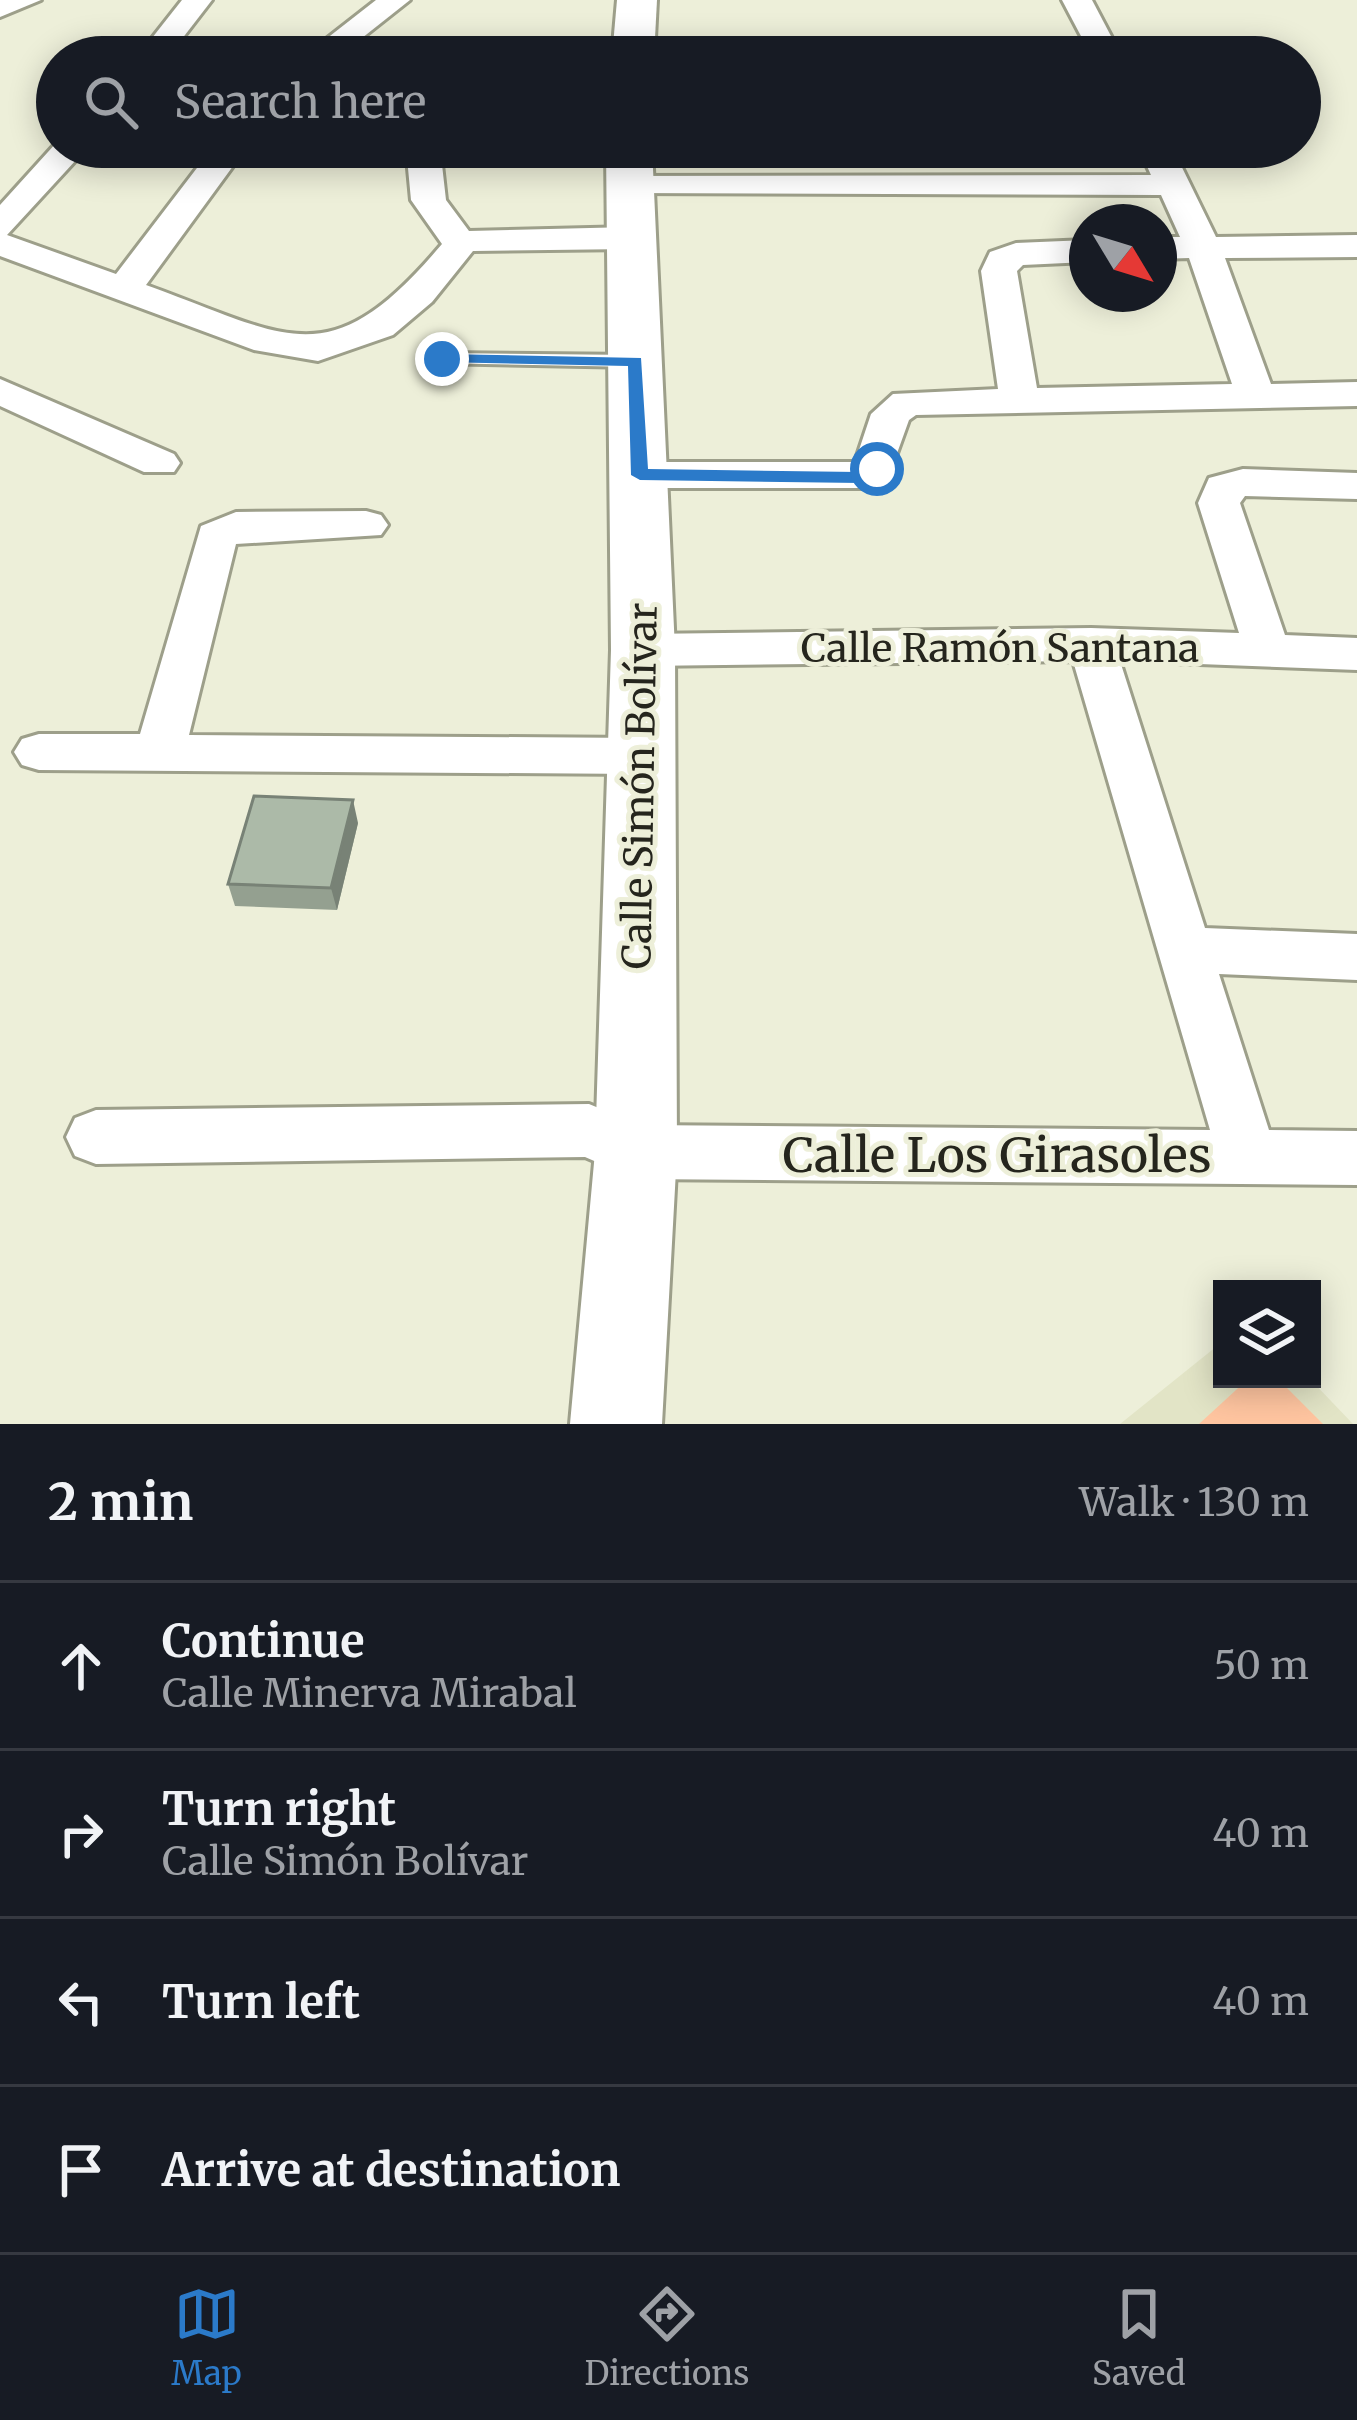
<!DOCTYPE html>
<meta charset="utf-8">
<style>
:root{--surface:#171b24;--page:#20242c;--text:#f1f3f6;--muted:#9ea1a6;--line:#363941;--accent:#2b7ac9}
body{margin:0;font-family:Merriweather,serif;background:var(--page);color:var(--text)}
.controls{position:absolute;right:36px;bottom:36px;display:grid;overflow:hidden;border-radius:0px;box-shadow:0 6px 30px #0003}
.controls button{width:108px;height:108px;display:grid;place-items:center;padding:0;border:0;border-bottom:3px solid var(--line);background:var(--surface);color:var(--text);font:60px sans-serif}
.compass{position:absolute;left:1069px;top:204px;width:108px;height:108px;border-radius:50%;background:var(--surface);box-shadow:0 6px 30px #0003;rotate:128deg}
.stop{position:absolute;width:36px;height:36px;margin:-27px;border:9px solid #2b7ac9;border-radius:50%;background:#fff}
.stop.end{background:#2b7ac9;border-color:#fff;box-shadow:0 3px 12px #0008}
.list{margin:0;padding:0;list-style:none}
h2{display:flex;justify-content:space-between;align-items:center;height:156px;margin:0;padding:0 48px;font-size:51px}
h2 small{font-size:39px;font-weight:400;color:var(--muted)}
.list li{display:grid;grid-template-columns:78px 1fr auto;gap:36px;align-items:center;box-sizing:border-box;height:168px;padding:0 48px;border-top:3px solid var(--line)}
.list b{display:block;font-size:45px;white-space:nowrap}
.list p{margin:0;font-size:39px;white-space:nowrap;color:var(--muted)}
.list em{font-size:39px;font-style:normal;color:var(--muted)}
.icon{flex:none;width:66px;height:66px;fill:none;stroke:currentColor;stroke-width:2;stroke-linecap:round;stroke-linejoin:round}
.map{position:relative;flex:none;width:1357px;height:1424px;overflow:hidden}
.search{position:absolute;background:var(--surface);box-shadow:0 6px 30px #0003;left:36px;right:36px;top:36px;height:132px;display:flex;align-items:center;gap:30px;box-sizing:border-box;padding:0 42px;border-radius:66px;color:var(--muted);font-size:45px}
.sheet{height:828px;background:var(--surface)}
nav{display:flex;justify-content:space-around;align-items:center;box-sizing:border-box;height:168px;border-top:3px solid var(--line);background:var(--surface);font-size:33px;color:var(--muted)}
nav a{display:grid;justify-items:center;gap:6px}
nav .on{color:var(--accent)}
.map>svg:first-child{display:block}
.built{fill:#e2e4c6}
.green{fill:#ffc5a0}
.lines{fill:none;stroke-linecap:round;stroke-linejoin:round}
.lane-casing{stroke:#9d9f8a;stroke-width:6}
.street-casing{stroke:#9d9f8a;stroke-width:6}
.secondary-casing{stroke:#9d9f8a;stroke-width:6}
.lane{fill:#fff;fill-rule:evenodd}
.street{fill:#fff;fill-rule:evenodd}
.secondary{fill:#fff;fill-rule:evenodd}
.wall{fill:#94a090}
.shaded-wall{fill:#788276}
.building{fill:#acbaa8;stroke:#788276;stroke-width:3}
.route{fill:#2b7ac9}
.labels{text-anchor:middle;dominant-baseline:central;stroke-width:10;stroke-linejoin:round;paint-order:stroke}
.street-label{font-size:39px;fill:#25251d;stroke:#edefd9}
.near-street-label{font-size:48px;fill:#25251d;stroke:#edefd9}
</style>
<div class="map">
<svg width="1357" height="1424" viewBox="0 0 1357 1424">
<rect width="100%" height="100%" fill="#edefd9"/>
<!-- built -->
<polygon class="built" points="1222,1342 1222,1379 1310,1379 1353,1424 1120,1424"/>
<!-- green -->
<polygon class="green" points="1248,1379 1278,1379 1323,1424 1199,1424"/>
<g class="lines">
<!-- lane casing -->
<g class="lane-casing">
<polygon id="lane" points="442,353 636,355 646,361 636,367 435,363 432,359"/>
</g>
<!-- street casing -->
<g class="street-casing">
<g id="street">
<polygon points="0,0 41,0 0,17"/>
<polygon points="182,0 212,0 168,57 137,57"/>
<polygon points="376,0 410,0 338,57 303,57"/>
<polygon points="1062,0 1092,0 1122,57 1092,57"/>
<path d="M 57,142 L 57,147 L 88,147 L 7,235 L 116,274 L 213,147 L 247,147 L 146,285 C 290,337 329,378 442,244 L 411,200 L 406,147 L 440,147 L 446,200 L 469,231 L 631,227 L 649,238 L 631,249 L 473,251 L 432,302 L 393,335 L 318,361 L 254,350 L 0,256 L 0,205 Z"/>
<polygon points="1138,147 1172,147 1216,237 1357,235 1357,257 1225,258 1271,384 1357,382 1357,406 916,415 909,420 886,484 871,488 640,488 625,484 619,475 625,466 640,462 855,462 871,414 893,394 998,389 981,271 990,252 1016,243 1087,240 1087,262 1023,265 1017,271 1037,388 1232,384 1189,258 1159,259 1159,237 1180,237 1161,195 629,193 612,183 617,176 1151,175"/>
<polygon points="0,379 174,454 180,463 174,472 144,472 0,406"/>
<polygon points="1243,469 1357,473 1357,499 1245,496 1240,503 1285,635 1357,638 1357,670 1120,661 1205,928 1357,934 1357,980 1219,974 1269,1130 1357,1131 1357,1185 636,1179 585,1157 96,1164 75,1156 66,1137 75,1118 96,1110 589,1104 640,1125 1210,1130 1073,661 643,666 627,662 620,650 627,638 643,634 1091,628 1239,633 1198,503 1209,478"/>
<polygon points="366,511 381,515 388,525 381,535 236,544 189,735 640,738 657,743 665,756 657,769 640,774 39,770 22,765 14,752 22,739 39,734 140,734 201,526 236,512"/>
</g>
</g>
<!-- secondary casing -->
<g class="secondary-casing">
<g id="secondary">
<polygon points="617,0 657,0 654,57 612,57"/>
<polygon points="606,147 652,147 675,650 677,1152 662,1424 570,1424 595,1152 611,650"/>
</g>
</g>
<!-- lane -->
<use href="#lane" class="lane"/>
<!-- street -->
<use href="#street" class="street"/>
<!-- secondary -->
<use href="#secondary" class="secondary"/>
</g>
<!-- wall -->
<polygon class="wall" points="358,823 337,910 235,906 228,884"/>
<!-- shaded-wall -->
<polygon class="shaded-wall" points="353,800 358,823 337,910 331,888"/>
<!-- building -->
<polygon class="building" points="254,796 353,800 331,888 228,884"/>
<!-- route -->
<polygon class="route" points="442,354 641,358 648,469 858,472 877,464 885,469 861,483 640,480 631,475 628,366 436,362"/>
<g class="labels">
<!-- street labels -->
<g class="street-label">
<text x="1000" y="648">Calle Ramón Santana</text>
<text transform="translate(640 786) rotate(-89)">Calle Simón Bolívar</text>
</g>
<!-- near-street labels -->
<g class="near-street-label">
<text x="997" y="1155">Calle Los Girasoles</text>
</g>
</g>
</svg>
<div class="controls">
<button><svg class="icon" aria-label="layers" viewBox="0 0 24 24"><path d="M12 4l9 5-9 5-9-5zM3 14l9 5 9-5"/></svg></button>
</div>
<svg class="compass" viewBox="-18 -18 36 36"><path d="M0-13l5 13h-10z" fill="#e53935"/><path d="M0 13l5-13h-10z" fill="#9ea1a6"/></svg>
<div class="stop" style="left:877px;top:469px"></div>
<div class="stop end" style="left:442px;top:359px"></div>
<div class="search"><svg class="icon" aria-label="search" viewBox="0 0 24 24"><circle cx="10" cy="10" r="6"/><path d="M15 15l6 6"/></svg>Search here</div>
</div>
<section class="sheet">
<h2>2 min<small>Walk · 130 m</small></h2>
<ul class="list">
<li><svg class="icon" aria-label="ahead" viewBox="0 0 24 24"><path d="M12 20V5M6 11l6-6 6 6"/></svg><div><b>Continue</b><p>Calle Minerva Mirabal</p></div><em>50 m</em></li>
<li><svg class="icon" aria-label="right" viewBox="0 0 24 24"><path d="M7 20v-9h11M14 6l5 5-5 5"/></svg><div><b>Turn right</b><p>Calle Simón Bolívar</p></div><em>40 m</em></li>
<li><svg class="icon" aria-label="left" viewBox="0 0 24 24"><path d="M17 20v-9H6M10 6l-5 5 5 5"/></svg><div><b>Turn left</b></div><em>40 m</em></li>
<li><svg class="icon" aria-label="arrive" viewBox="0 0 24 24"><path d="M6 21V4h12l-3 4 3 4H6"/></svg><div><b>Arrive at destination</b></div></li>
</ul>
</section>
<nav>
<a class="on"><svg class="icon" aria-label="map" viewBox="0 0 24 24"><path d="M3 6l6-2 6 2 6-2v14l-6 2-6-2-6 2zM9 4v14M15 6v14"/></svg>Map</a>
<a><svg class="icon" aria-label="directions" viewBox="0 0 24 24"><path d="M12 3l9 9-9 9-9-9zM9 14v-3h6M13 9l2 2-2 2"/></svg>Directions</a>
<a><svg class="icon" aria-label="saved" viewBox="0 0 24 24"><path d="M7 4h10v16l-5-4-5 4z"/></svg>Saved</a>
</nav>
